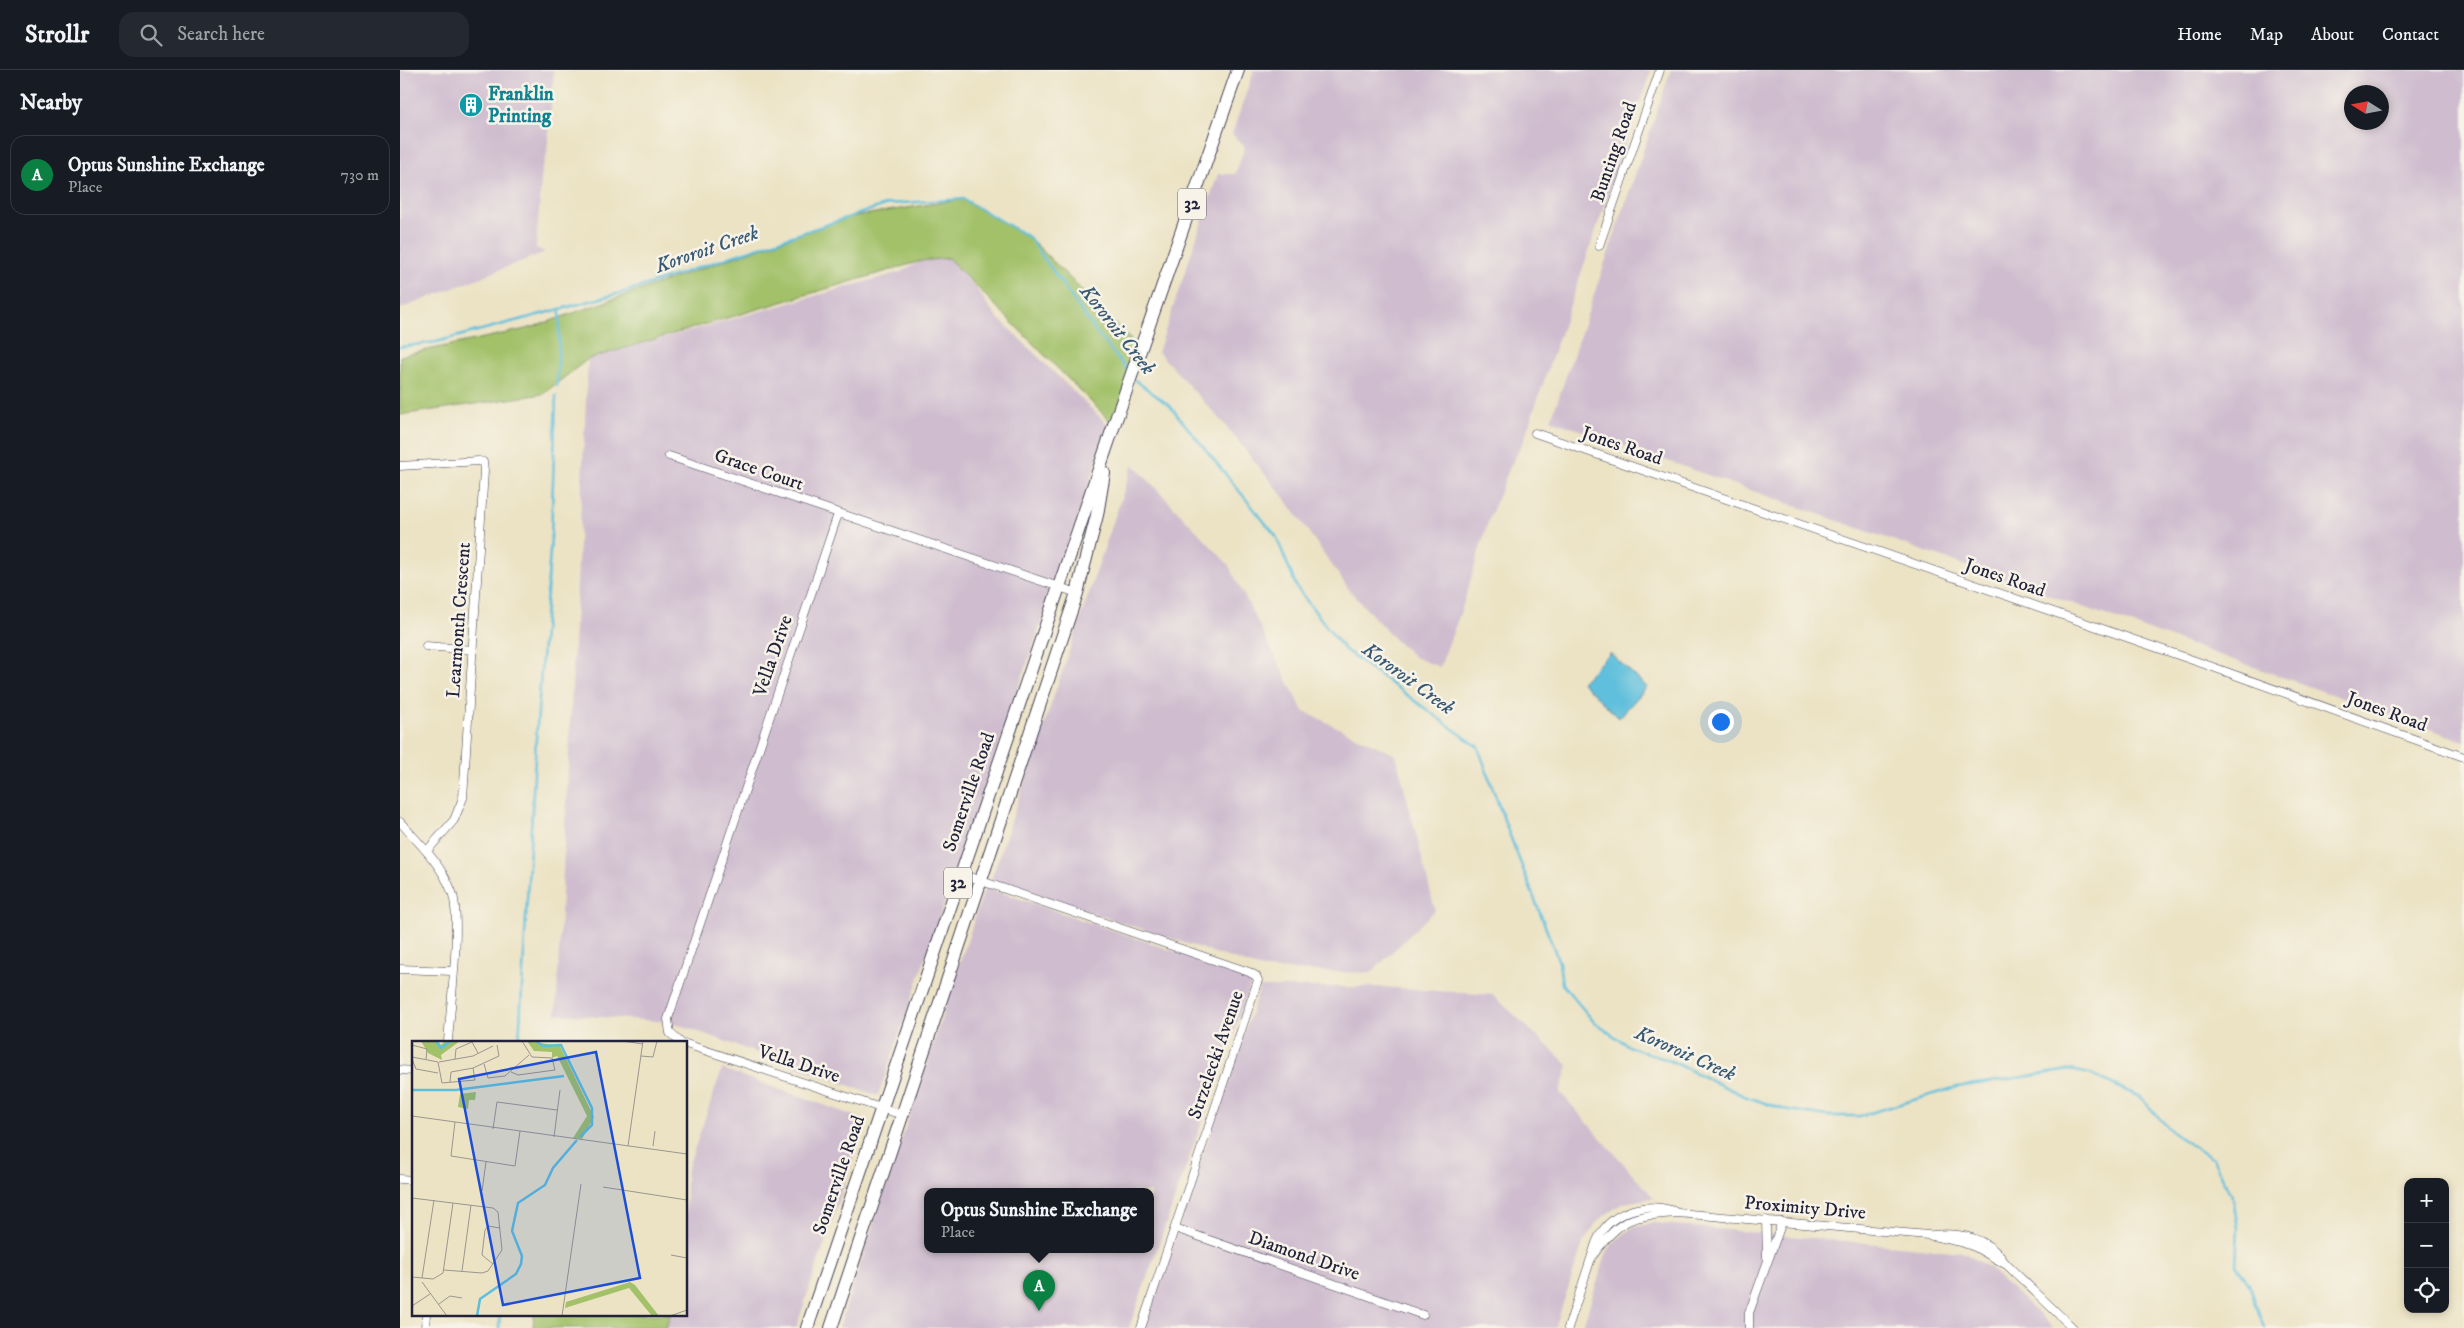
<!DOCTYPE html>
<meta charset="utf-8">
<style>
:root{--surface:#171b24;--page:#242831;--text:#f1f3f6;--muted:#9ea1a6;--line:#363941;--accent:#0b8043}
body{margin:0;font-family:"IM FELL DW Pica",serif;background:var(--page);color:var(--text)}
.controls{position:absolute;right:15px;bottom:15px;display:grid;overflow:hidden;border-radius:10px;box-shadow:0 2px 8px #0003}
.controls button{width:45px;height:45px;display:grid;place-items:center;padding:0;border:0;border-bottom:1px solid var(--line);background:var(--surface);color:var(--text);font:25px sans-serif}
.compass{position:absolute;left:1944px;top:15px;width:45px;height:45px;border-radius:50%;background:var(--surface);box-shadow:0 2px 8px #0003;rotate:281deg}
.you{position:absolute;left:1320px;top:651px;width:18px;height:18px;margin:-12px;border:4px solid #fff;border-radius:50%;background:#1a73e8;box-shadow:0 0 0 8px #1a73e833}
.badge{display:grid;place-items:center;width:32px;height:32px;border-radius:50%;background:var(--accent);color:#fff;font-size:16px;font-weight:700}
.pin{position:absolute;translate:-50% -41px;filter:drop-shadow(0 1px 2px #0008)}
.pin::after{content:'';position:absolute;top:26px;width:18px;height:15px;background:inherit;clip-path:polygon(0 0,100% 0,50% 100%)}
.popup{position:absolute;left:524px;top:1118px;width:230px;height:65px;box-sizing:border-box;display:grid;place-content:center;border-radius:10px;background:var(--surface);filter:drop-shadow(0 1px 4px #0005);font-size:16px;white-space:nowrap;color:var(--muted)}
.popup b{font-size:19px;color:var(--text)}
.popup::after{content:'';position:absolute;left:50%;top:100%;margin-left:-10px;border:10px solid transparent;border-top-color:var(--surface)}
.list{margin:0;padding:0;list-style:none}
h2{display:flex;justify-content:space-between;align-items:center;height:65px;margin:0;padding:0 20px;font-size:21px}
h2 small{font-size:16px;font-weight:400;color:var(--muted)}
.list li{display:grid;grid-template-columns:32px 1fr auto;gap:15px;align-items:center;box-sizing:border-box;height:80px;margin:0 10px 10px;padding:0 10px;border:1px solid var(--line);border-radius:15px}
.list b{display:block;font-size:19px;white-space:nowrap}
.list p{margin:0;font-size:16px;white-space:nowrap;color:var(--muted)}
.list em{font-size:16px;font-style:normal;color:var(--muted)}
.icon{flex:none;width:28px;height:28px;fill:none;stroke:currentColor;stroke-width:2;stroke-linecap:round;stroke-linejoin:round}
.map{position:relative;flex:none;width:2064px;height:1258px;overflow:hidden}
header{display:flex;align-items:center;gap:30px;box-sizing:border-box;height:70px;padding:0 25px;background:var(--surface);border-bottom:1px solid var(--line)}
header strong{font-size:24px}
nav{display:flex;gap:28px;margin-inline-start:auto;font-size:18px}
.search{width:350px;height:45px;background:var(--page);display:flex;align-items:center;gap:12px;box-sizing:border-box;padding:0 18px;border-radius:15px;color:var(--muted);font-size:19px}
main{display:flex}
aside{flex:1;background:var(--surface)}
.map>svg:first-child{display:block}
.industrial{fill:#cfbdcf;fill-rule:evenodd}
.green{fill:#a2c169;stroke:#627252}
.water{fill:#5ebfdc;stroke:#40708c}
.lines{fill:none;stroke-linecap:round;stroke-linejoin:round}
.stream{stroke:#5ebfdc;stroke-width:2.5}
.minor-casing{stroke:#403f50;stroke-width:9}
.primary-casing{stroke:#403f50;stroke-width:14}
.minor{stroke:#fff;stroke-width:8}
.primary{stroke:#fff;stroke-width:12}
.labels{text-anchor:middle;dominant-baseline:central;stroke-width:5;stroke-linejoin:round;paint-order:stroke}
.shield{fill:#f7f3e8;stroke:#62616f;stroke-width:1}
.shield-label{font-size:18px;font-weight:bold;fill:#22223b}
.culture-label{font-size:19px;font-weight:bold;fill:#0d838f;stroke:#f7f3e8;text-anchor:start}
.street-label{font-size:19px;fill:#22223b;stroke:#f7f3e8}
.water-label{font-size:20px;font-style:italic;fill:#375973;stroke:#f7f3e8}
.inset-river{fill:none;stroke:#5ebfdc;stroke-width:2.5}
.inset-road{fill:none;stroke:#9b968e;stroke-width:1}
.view{fill:#1d4ed8;fill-opacity:0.15;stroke:#1d4ed8;stroke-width:2.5}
.inset-edge{fill:none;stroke:#22223b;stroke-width:2.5}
</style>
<header>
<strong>Strollr</strong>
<div class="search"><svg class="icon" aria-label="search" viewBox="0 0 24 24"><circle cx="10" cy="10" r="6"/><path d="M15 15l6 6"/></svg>Search here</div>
<nav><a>Home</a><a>Map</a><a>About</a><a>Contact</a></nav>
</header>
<main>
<aside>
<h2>Nearby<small></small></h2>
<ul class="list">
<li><span class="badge">A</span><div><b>Optus Sunshine Exchange</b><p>Place</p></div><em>730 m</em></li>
</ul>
</aside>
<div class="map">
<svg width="2064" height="1258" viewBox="0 0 2064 1258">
<rect width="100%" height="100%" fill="#f7f3e8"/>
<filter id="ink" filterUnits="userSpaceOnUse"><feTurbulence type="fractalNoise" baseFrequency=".02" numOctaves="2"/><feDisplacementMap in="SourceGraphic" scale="10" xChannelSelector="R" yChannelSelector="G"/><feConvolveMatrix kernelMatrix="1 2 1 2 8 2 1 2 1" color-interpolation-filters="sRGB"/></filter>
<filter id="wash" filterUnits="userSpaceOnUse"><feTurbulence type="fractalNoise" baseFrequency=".0096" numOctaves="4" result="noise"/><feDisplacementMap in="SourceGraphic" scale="20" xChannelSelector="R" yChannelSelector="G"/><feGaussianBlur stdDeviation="1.12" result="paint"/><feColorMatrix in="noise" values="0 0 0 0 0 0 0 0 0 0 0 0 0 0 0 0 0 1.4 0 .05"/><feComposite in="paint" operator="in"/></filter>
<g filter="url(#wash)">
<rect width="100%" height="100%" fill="#ece3c5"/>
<!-- industrial -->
<g class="industrial">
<polygon points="0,0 154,0 147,84 142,98 136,178 145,182 0,239"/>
<polygon points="854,0 1251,0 1123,372 1109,399 1088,452 1062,538 1040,597 1016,588 995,570 950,521 889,434 825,355 758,282 818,104 835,104 845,77 832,64"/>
<path d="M 1271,0 L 2064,0 L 2064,671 L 1151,350 ZM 1952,22 L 1982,22 L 1982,52 L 1952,52 Z"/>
<polygon points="548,188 575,217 595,245 709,356 478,1026 271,952 156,944 188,289 501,202 521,191"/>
<polygon points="733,394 828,494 903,641 996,685 1035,840 971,903 864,899 591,810"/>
<path d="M 585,817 L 853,908 L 729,1258 L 439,1258 ZM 528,1122 L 750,1122 L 750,1180 L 528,1180 Z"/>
<polygon points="860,917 983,917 1093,925 1168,995 1160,1022 1254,1128 1223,1133 1212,1140 1196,1153 1183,1173 1155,1258 744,1258"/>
<polygon points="322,999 466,1050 396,1258 266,1258 270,1244 286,1244 286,1103"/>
<polygon points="1253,1153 1562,1182 1587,1196 1654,1258 1182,1258 1207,1182 1213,1173 1231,1158"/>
</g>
<!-- green -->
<g class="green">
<polygon points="563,129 629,167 740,279 714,355 548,188 521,191 188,289 143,324 0,345 0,286 130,258 450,147"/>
<polygon points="134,1244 270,1244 266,1258 133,1258"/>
</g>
<!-- water -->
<polygon class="water" points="1210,583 1247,617 1219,648 1181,612"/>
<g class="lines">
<!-- stream -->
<g class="stream">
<polyline points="0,277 36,272 228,221 488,134 563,129 629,167 697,263 729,302"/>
<polyline points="735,310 770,336 876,466 897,518 944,579 1078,677 1107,758 1159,892 1162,914 1195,953 1230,977 1271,991 1344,1026 1383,1039 1427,1046 1460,1046 1557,1017 1670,1000 1690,1004 1740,1027 1773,1063 1813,1089 1833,1129 1838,1158 1836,1194 1849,1214 1864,1258"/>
<polyline points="157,316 160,239"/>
<polyline points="119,972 136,669 151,468 156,326"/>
<polyline points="99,1258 100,1244"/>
</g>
</g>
</g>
<g filter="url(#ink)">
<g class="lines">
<!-- minor casing -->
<g class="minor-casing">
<g id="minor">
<polyline points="1199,176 1260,0"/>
<polyline points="1135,363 1807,595 2064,687"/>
<polyline points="269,386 677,523"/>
<polyline points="0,396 79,391 83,392 84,401 63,728 54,750 27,781"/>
<polyline points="26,576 73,580"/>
<path d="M 0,752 C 20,774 41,794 52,822 C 62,849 50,939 48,972"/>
<polyline points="561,804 849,902 856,906 858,910 741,1258"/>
<polyline points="0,899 52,901"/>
<polyline points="280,972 270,963 268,949 438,444"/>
<polyline points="286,974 502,1045"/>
<polyline points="0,1000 14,1001"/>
<polyline points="0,1109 14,1110"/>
<polyline points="1366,1150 1367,1187"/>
<polyline points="775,1158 1023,1245"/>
<path d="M 1533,1165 C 1561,1162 1589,1168 1606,1194"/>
<path d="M 1194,1184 C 1222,1146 1233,1146 1278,1143 L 1528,1165 L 1561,1172 L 1575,1177 L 1607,1195 L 1673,1258"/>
<polyline points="25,1258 26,1244"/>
<path d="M 1168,1258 L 1196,1173 C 1208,1142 1243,1131 1274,1141"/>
<polyline points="1349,1258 1349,1243 1382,1152"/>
</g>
</g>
<!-- primary casing -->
<g class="primary-casing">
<g id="primary">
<polyline points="407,1258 714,355 838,0"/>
<polyline points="431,1258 677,523 697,445 704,403"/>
</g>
</g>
<!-- minor -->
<use href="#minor" class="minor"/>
<!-- primary -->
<use href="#primary" class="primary"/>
</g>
</g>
<!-- icons -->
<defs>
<g id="building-disc" transform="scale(1.25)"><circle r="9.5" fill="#0f9aa8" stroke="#f7f3e8"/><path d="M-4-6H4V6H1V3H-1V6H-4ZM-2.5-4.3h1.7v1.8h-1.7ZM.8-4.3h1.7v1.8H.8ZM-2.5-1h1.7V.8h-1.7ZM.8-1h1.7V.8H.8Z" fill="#fff"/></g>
</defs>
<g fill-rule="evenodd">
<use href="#building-disc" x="71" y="35"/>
</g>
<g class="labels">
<!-- shield labels -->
<g class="shield">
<rect x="778" y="118.5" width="28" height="31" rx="4"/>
<rect x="544" y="797.5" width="28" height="31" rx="4"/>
</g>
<g class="shield-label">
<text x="792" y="134">32</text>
<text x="558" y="813">32</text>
</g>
<!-- culture labels -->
<g class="culture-label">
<text x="88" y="24">Franklin<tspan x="88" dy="22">Printing</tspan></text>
</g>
<!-- street labels -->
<g class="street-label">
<text transform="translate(1214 82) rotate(-71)">Bunting Road</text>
<text transform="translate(1222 376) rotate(19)">Jones Road</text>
<text transform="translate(359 400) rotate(19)">Grace Court</text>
<text transform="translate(1605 508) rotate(19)">Jones Road</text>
<text transform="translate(59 550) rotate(-86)">Learmonth Crescent</text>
<text transform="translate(373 586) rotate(-71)">Vella Drive</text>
<text transform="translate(1987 642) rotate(20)">Jones Road</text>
<text transform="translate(569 722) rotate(-71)">Somerville Road</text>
<text transform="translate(816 985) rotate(-71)">Strzelecki Avenue</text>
<text transform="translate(399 994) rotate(18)">Vella Drive</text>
<text transform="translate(439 1105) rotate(-71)">Somerville Road</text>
<text transform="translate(1405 1138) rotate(5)">Proximity Drive</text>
<text transform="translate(904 1186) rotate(19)">Diamond Drive</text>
</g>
<!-- water labels -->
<g class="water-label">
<text transform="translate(307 180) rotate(-19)">Kororoit Creek</text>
<text transform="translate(717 260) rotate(52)">Kororoit Creek</text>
<text transform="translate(1008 609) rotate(36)">Kororoit Creek</text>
<text transform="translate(1285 984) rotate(24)">Kororoit Creek</text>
</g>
</g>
<!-- overview -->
<g transform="translate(12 971)">
<rect width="275" height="275" fill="#ece3c5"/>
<path d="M 9,0 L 26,0 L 29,4 L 33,0 L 48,0 L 29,14 L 30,19 L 16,12 ZM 115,0 L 148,5 L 182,76 L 170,98 L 161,97 L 175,75 L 145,15 L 140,17 L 140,11 L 122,10 ZM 64,51 L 63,59 L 57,59 L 56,68 L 46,66 L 48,53 ZM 218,241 L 223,244 L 247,275 L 240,275 L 217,247 L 153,267 L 154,261 Z" fill="#a2c169"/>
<path class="inset-river" d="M 24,0 L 29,7 L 39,0M 124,0 L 131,5 L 149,4 L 180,67 L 180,84 L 168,96M 0,49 L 44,49 L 152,35M 65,275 L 68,258 L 104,233 L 109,223 L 110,215 L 100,190 L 106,162 L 133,144 L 141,127 L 165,99"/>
<path class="inset-road" d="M 210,0 L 231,3M 0,4 L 15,8 L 14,18M 229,15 L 241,16 L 245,0M 0,16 L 26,21M 0,18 L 4,28 L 26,32M 43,18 L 44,8 L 60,1 L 66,12M 26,21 L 30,42 L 63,39 L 61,27M 27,21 L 61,15 L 81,5M 72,23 L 76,37 L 93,35 L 117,14M 99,31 L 106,34 L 143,29 L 140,17 L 120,16 L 110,0M 38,41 L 39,31 L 61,27 L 87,15 L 85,4M 0,75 L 275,113M 43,81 L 39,115 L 103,125 L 108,90M 81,88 L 85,61 L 145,69M 142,96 L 148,49M 216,105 L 231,0M 241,105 L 243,90M 191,146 L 275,159M 70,150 L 74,121M 0,157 L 81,167 L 86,171 L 90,209 L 76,230 L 70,232 L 32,229M 259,214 L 275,217M 81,223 L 70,214 L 73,189 L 76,185 L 88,187M 50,230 L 59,164M 0,236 L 21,238 L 31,232 L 41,162M 10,237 L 22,159M 10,241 L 35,275M 27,263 L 38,255 L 50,257M 0,265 L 18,253M 150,275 L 169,143M 258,275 L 275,269"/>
<path class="view" d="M 184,11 L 228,237 L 91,264 L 47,38 Z"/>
<rect width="275" height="275" class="inset-edge"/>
</g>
</svg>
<div class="controls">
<button>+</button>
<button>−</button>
<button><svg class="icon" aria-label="locate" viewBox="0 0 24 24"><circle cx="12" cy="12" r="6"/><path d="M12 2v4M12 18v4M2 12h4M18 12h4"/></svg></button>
</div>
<svg class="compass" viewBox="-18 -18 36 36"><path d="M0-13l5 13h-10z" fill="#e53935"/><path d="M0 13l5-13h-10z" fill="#9ea1a6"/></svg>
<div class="you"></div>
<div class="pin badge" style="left:639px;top:1241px">A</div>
<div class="popup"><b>Optus Sunshine Exchange</b>Place</div>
</div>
</main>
